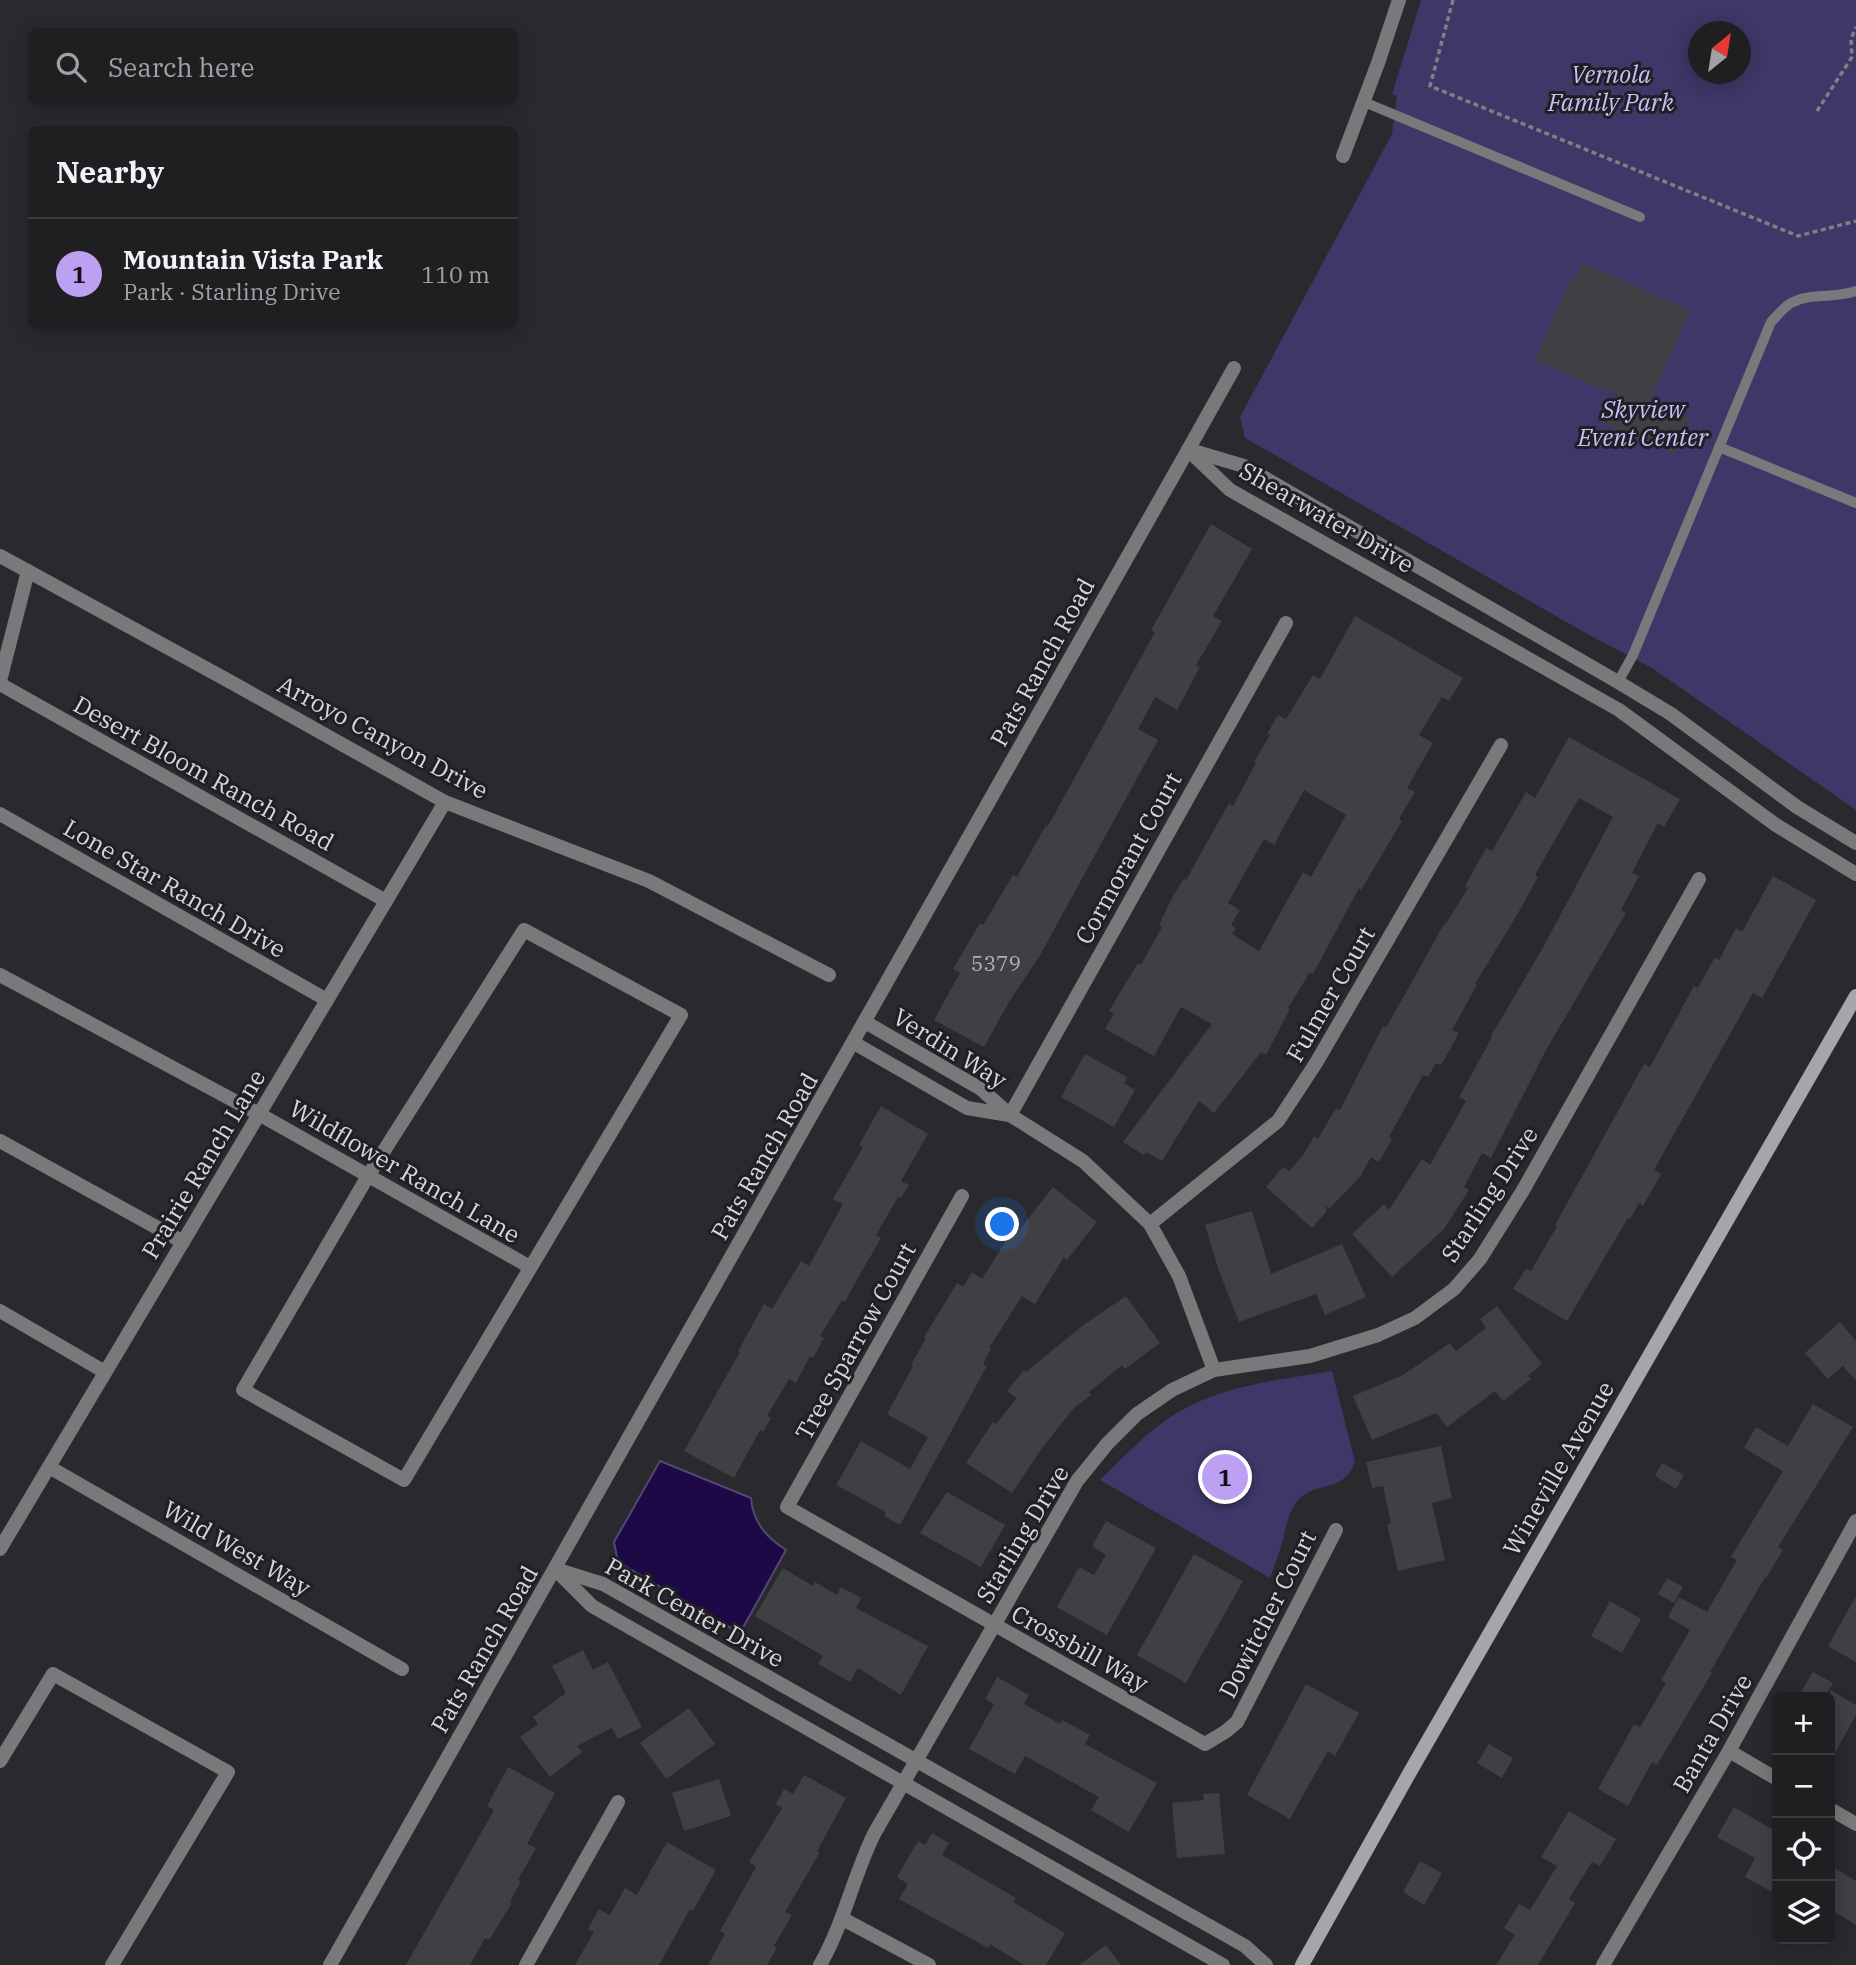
<!DOCTYPE html>
<meta charset="utf-8">
<style>
:root{--surface:#1f1f22;--page:#27272a;--text:#f1f3f6;--muted:#a1a2a5;--line:#3c3d40;--accent:#bca0f2}
body{margin:0;font-family:"IBM Plex Serif",serif;background:var(--page);color:var(--text)}
.controls{position:absolute;right:21px;bottom:21px;display:grid;overflow:hidden;border-radius:10px;box-shadow:0 4px 18px #0003}
.controls button{width:63px;height:63px;display:grid;place-items:center;padding:0;border:0;border-bottom:2px solid var(--line);background:var(--surface);color:var(--text);font:35px sans-serif}
.compass{position:absolute;left:1688px;top:21px;width:63px;height:63px;border-radius:50%;background:var(--surface);box-shadow:0 4px 18px #0003;rotate:30deg}
.you{position:absolute;left:1003px;top:1225px;width:24px;height:24px;margin:-18px;border:5px solid #fff;border-radius:50%;background:#1a73e8;box-shadow:0 0 0 10px #1a73e833}
.badge{display:grid;place-items:center;width:46px;height:46px;border-radius:50%;background:var(--accent);color:#111;font-size:23px;font-weight:700}
.pin{position:absolute;translate:-50% -50%;border:4px solid #fff;box-shadow:0 2px 7px #0006}
.list{margin:0;padding:0;list-style:none}
h2{display:flex;justify-content:space-between;align-items:center;height:91px;margin:0;padding:0 28px;font-size:30px}
h2 small{font-size:23px;font-weight:400;color:var(--muted)}
.list li{display:grid;grid-template-columns:46px 1fr auto;gap:21px;align-items:center;box-sizing:border-box;height:112px;padding:0 28px;border-top:2px solid var(--line)}
.list b{display:block;font-size:26px;white-space:nowrap}
.list p{margin:0;font-size:23px;white-space:nowrap;color:var(--muted)}
.list em{font-size:23px;font-style:normal;color:var(--muted)}
.icon{flex:none;width:38px;height:38px;fill:none;stroke:currentColor;stroke-width:2;stroke-linecap:round;stroke-linejoin:round}
.map{position:relative;flex:none;width:1856px;height:1965px;overflow:hidden}
.search{position:absolute;background:var(--surface);box-shadow:0 4px 18px #0003;left:28px;top:28px;width:490px;height:77px;display:flex;align-items:center;gap:18px;box-sizing:border-box;padding:0 24px;border-radius:10px;color:var(--muted);font-size:26px}
.panel{position:absolute;background:var(--surface);box-shadow:0 4px 18px #0003;left:28px;top:126px;width:490px;height:203px;border-radius:10px}
.map>svg:first-child{display:block}
.green{fill:#3e3767;fill-rule:evenodd}
.water{fill:#1c0946;stroke:#544772;stroke-width:2}
.building{fill:#3f3f44;fill-rule:evenodd}
.lines{fill:none;stroke-linecap:round;stroke-linejoin:round}
.path{stroke:#808084;stroke-width:3.5;stroke-dasharray:5 3.5;stroke-linecap:butt}
.service{stroke:#79797b;stroke-width:10}
.minor{stroke:#79797b;stroke-width:14}
.tertiary{stroke:#79797b;stroke-width:14}
.secondary{stroke:#a6a6aa;stroke-width:14}
.labels{text-anchor:middle;dominant-baseline:central;stroke-width:6;stroke-linejoin:round;paint-order:stroke}
.number-label{font-size:21px;fill:#b1b1b4}
.park-label{font-size:24px;font-style:italic;fill:#c5c0fa;stroke:#202024}
.street-label{font-size:24px;fill:#d7d7da;stroke:#202024}
</style>
<div class="map">
<svg width="1856" height="1965" viewBox="0 0 1856 1965">
<rect width="100%" height="100%" fill="#29292e"/>
<!-- green -->
<g class="green">
<path d="M 1421,0 L 1856,0 L 1856,810 L 1652,668 L 1589,635 L 1245,438 L 1240,417 L 1392,134 L 1397,96 L 1392,94 ZM 1699,32 L 1741,32 L 1741,74 L 1699,74 Z"/>
<path d="M 1332,1371 L 1355,1462 C 1343,1494 1317,1480 1298,1500 C 1287,1513 1286,1531 1281,1546 C 1278,1557 1274,1567 1270,1578 L 1100,1480 C 1125,1456 1148,1430 1177,1413 C 1224,1385 1279,1380 1332,1371 Z"/>
</g>
<!-- water -->
<path class="water" d="M 660,1461 L 751,1498 C 753,1522 766,1537 786,1550 L 740,1633 L 618,1562 L 614,1542 Z"/>
<!-- building -->
<g class="building">
<polygon points="1583,263 1690,310 1650,401 1690,419 1674,454 1605,424 1618,396 1535,360 1571,279 1575,281"/>
<polygon points="1211,524 1252,549 1213,616 1222,621 1196,665 1200,667 1177,710 1155,697 1138,729 1158,740 1039,957 1009,1002 984,1047 934,1020 960,973 953,969 980,923 983,925 1013,875 1017,877 1046,825 1048,826 1155,632 1151,630"/>
<path d="M 1355,616 L 1463,678 L 1449,701 L 1442,697 L 1419,735 L 1433,743 L 1407,788 L 1415,792 L 1399,819 L 1402,821 L 1361,890 L 1359,888 L 1313,974 L 1310,972 L 1288,1008 L 1290,1009 L 1266,1055 L 1261,1052 L 1214,1113 L 1199,1101 L 1162,1161 L 1146,1152 L 1144,1155 L 1123,1142 L 1212,1024 L 1181,1007 L 1154,1056 L 1105,1029 L 1114,1014 L 1109,1011 L 1138,963 L 1141,965 L 1162,927 L 1159,925 L 1172,898 L 1184,878 L 1186,880 L 1229,803 L 1233,806 L 1256,763 L 1254,762 L 1270,735 L 1267,734 L 1278,715 L 1286,719 L 1313,675 L 1320,679 ZM 1304,790 L 1346,815 L 1311,877 L 1303,872 L 1259,951 L 1232,934 L 1236,928 L 1231,925 L 1240,910 L 1228,903 L 1264,839 L 1274,845 Z"/>
<polygon points="1569,737 1680,799 1664,827 1658,823 1640,857 1632,873 1639,876 1621,910 1626,913 1545,1052 1491,1158 1482,1153 1464,1187 1469,1190 1444,1229 1392,1277 1352,1234 1384,1204 1389,1210 1422,1159 1430,1165 1466,1101 1459,1097 1492,1037 1491,1036 1541,951 1613,817 1579,798 1535,875 1538,877 1517,915 1475,984 1477,985 1452,1030 1459,1033 1441,1065 1436,1063 1428,1077 1423,1075 1389,1137 1392,1139 1379,1162 1371,1157 1360,1177 1329,1209 1324,1204 1327,1211 1312,1228 1266,1187 1283,1167 1289,1171 1304,1154 1314,1136 1318,1139 1336,1108 1340,1110 1383,1026 1386,1028 1444,924 1445,925 1468,888 1465,886 1486,848 1492,851 1526,792 1535,798"/>
<polygon points="1773,876 1816,900 1762,998 1753,993 1654,1170 1661,1174 1643,1206 1639,1203 1630,1219 1628,1218 1567,1321 1513,1289 1526,1268 1531,1271 1557,1226 1555,1225 1644,1064 1650,1067 1694,986 1698,988 1715,957 1719,960 1736,928 1742,932"/>
<polygon points="1085,1054 1127,1077 1124,1083 1135,1090 1114,1127 1061,1097"/>
<polygon points="881,1106 928,1134 901,1181 909,1185 901,1198 898,1197 876,1235 881,1238 849,1294 845,1302 842,1300 820,1336 824,1338 813,1358 810,1356 796,1383 789,1379 767,1416 771,1418 763,1432 760,1430 734,1478 684,1451 740,1352 738,1351 764,1304 772,1309 801,1261 809,1266 843,1204 833,1199 863,1147 859,1145"/>
<polygon points="1053,1187 1097,1222 1067,1260 1064,1257 1035,1304 1022,1296 989,1348 991,1349 983,1364 987,1366 900,1525 884,1516 886,1512 836,1485 861,1441 910,1469 928,1437 887,1414 913,1366 911,1365 926,1338 924,1337 957,1283 963,1287 972,1272 982,1279 1009,1236 1013,1238"/>
<polygon points="1252,1211 1271,1274 1342,1244 1366,1297 1325,1315 1316,1294 1239,1322 1219,1271 1205,1225"/>
<polygon points="1126,1296 1160,1343 1125,1369 1122,1365 1089,1392 1091,1395 1073,1409 1042,1448 1012,1493 966,1463 993,1422 996,1424 1017,1398 1007,1391 1024,1370 1026,1372 1082,1326"/>
<polygon points="1497,1306 1542,1364 1528,1376 1531,1379 1503,1401 1495,1391 1447,1427 1436,1413 1372,1440 1353,1396 1403,1375 1450,1343 1456,1351 1486,1328 1480,1319"/>
<polygon points="1840,1322 1856,1341 1856,1381 1843,1366 1828,1379 1805,1353"/>
<polygon points="1813,1404 1853,1427 1778,1547 1783,1550 1766,1578 1765,1577 1710,1672 1712,1673 1657,1765 1652,1762 1628,1806 1598,1789 1634,1724 1640,1727 1666,1683 1661,1680 1690,1630 1668,1617 1679,1597 1707,1612 1737,1560 1731,1557 1783,1471 1744,1448 1756,1427 1788,1446"/>
<polygon points="1441,1446 1452,1498 1432,1503 1445,1560 1398,1571 1387,1524 1391,1523 1383,1486 1372,1488 1366,1462"/>
<polygon points="1662,1463 1684,1475 1676,1489 1655,1476"/>
<polygon points="947,1492 1005,1525 981,1567 920,1533"/>
<polygon points="1106,1521 1156,1548 1107,1635 1057,1607 1078,1569 1081,1568 1094,1575 1106,1555 1092,1546"/>
<polygon points="1194,1554 1243,1581 1186,1683 1137,1655"/>
<polygon points="783,1568 813,1586 815,1582 837,1595 841,1587 861,1598 856,1608 928,1646 901,1695 858,1668 850,1682 818,1664 823,1656 755,1616"/>
<polygon points="1667,1578 1683,1587 1674,1603 1658,1594"/>
<polygon points="1856,1596 1856,1662 1828,1646"/>
<polygon points="1610,1601 1641,1619 1622,1653 1591,1636"/>
<polygon points="583,1650 593,1670 608,1662 642,1727 618,1739 612,1728 577,1746 582,1752 550,1777 520,1737 538,1724 533,1717 566,1693 552,1666"/>
<polygon points="1813,1672 1833,1683 1825,1697 1798,1697"/>
<polygon points="997,1677 1029,1695 1024,1704 1060,1724 1062,1720 1090,1735 1085,1744 1157,1783 1129,1832 1091,1810 1099,1797 1025,1756 1015,1774 969,1749 994,1704 985,1699"/>
<polygon points="1306,1684 1359,1713 1335,1756 1328,1751 1290,1819 1247,1795"/>
<polygon points="1830,1690 1856,1705 1856,1715 1830,1762"/>
<polygon points="689,1708 715,1744 666,1779 640,1743"/>
<polygon points="1489,1744 1513,1758 1502,1778 1477,1763"/>
<polygon points="508,1767 555,1793 527,1844 536,1848 518,1880 521,1881 510,1902 512,1903 489,1940 485,1938 470,1965 406,1965 494,1810 487,1806"/>
<polygon points="804,1775 846,1798 817,1851 820,1852 785,1912 792,1915 774,1946 777,1948 767,1965 708,1965 725,1934 720,1931 756,1867 749,1862 782,1808 776,1804 784,1789 793,1794"/>
<polygon points="719,1779 731,1816 684,1831 672,1793"/>
<polygon points="1219,1793 1225,1854 1177,1858 1172,1803 1204,1800 1203,1794"/>
<polygon points="1734,1807 1777,1832 1777,1883 1772,1892 1745,1877 1755,1858 1717,1837"/>
<polygon points="1569,1811 1616,1839 1600,1866 1592,1862 1569,1899 1575,1903 1538,1965 1496,1965 1515,1935 1504,1928 1519,1904 1530,1910 1557,1866 1541,1857"/>
<polygon points="932,1833 949,1843 942,1855 1016,1898 1013,1902 1065,1933 1046,1965 1024,1965 990,1944 988,1948 899,1899 908,1884 897,1877 918,1841 925,1845"/>
<polygon points="667,1842 716,1870 693,1911 690,1909 659,1965 575,1965 594,1932 588,1929 599,1909 610,1915 625,1888 637,1895"/>
<polygon points="1420,1861 1442,1873 1424,1905 1403,1892"/>
<polygon points="1830,1865 1856,1881 1856,1925 1830,1909"/>
<polygon points="1106,1945 1121,1965 1079,1965"/>
</g>
<g class="lines">
<!-- path -->
<g class="path">
<polyline points="1453,0 1430,86 1798,236 1856,221"/>
<polyline points="1817,111 1852,57 1851,39 1856,27"/>
</g>
<!-- service -->
<g class="service">
<polyline points="1364,102 1640,217"/>
<polyline points="1719,447 1856,503"/>
<path d="M 1618,682 L 1633,655 L 1771,322 C 1777,316 1784,307 1791,303 C 1811,292 1835,299 1856,291"/>
</g>
<!-- minor -->
<g class="minor">
<polyline points="1343,156 1378,63 1399,0"/>
<polyline points="1188,450 1234,368"/>
<polyline points="0,556 229,681 445,802 649,881 829,975"/>
<polyline points="0,681 28,571"/>
<polyline points="0,684 386,901"/>
<polyline points="0,814 327,1000"/>
<polygon points="524,930 681,1015 404,1480 243,1390 368,1176"/>
<polyline points="0,975 259,1114 530,1267"/>
<polyline points="865,1022 981,1089 1010,1115 1083,1161 1150,1224 1179,1276 1214,1370"/>
<polyline points="854,1043 967,1108 1009,1115"/>
<polyline points="1010,1115 1286,623"/>
<polyline points="0,1141 183,1242"/>
<polyline points="962,1196 787,1507 1205,1744 1225,1732 1237,1722 1336,1530"/>
<polyline points="1150,1224 1278,1121 1316,1063 1501,745"/>
<polyline points="0,1311 105,1372"/>
<polyline points="49,1467 402,1669"/>
<polyline points="0,1549 445,802"/>
<polyline points="1729,1751 1777,1779"/>
<polyline points="0,1761 53,1674 228,1772 112,1965"/>
<polyline points="1830,1809 1856,1824"/>
<polyline points="843,1919 929,1965"/>
<polyline points="526,1965 618,1802"/>
<path d="M 820,1965 C 844,1923 853,1877 874,1834 L 1077,1481 L 1107,1444 L 1137,1414 L 1172,1390 L 1214,1370 L 1310,1356 L 1378,1335 L 1415,1318 L 1454,1289 L 1480,1259 L 1522,1192 L 1699,879"/>
<polyline points="1603,1965 1729,1751 1856,1521"/>
</g>
<!-- tertiary -->
<g class="tertiary">
<polyline points="1188,450 1230,490 1619,710 1776,825 1856,874"/>
<polyline points="1190,450 1244,466 1618,682 1671,714 1797,807 1856,843"/>
<polyline points="555,1569 603,1584 1245,1946 1266,1965"/>
<polyline points="559,1573 592,1606 1223,1965"/>
<polyline points="330,1965 1188,450"/>
</g>
<!-- secondary -->
<polyline class="secondary" points="1302,1965 1410,1772 1856,996"/>
</g>
<g class="labels">
<!-- number labels -->
<g class="number-label">
<text x="996" y="963">5379</text>
</g>
<!-- park labels -->
<g class="park-label">
<text x="1611" y="74">Vernola<tspan x="1611" dy="28">Family Park</tspan></text>
<text x="1643" y="409">Skyview<tspan x="1643" dy="28">Event Center</tspan></text>
</g>
<!-- street labels -->
<g class="street-label">
<text transform="translate(1327 517) rotate(30)">Shearwater Drive</text>
<text transform="translate(1042 662) rotate(-61)">Pats Ranch Road</text>
<text transform="translate(383 737) rotate(28)">Arroyo Canyon Drive</text>
<text transform="translate(204 773) rotate(29)">Desert Bloom Ranch Road</text>
<text transform="translate(1128 858) rotate(-61)">Cormorant Court</text>
<text transform="translate(175 888) rotate(30)">Lone Star Ranch Drive</text>
<text transform="translate(1330 994) rotate(-60)">Fulmer Court</text>
<text transform="translate(950 1048) rotate(32)">Verdin Way</text>
<text transform="translate(764 1156) rotate(-60)">Pats Ranch Road</text>
<text transform="translate(203 1164) rotate(-59)">Prairie Ranch Lane</text>
<text transform="translate(405 1171) rotate(30)">Wildflower Ranch Lane</text>
<text transform="translate(1489 1194) rotate(-57)">Starling Drive</text>
<text transform="translate(855 1341) rotate(-61)">Tree Sparrow Court</text>
<text transform="translate(1558 1468) rotate(-60)">Wineville Avenue</text>
<text transform="translate(1022 1534) rotate(-59)">Starling Drive</text>
<text transform="translate(237 1548) rotate(30)">Wild West Way</text>
<text transform="translate(695 1612) rotate(29)">Park Center Drive</text>
<text transform="translate(1267 1614) rotate(-63)">Dowitcher Court</text>
<text transform="translate(1080 1648) rotate(29)">Crossbill Way</text>
<text transform="translate(484 1649) rotate(-60)">Pats Ranch Road</text>
<text transform="translate(1712 1733) rotate(-60)">Banta Drive</text>
</g>
</g>
</svg>
<div class="controls">
<button>+</button>
<button>−</button>
<button><svg class="icon" aria-label="locate" viewBox="0 0 24 24"><circle cx="12" cy="12" r="6"/><path d="M12 2v4M12 18v4M2 12h4M18 12h4"/></svg></button>
<button><svg class="icon" aria-label="layers" viewBox="0 0 24 24"><path d="M12 4l9 5-9 5-9-5zM3 14l9 5 9-5"/></svg></button>
</div>
<svg class="compass" viewBox="-18 -18 36 36"><path d="M0-13l5 13h-10z" fill="#e53935"/><path d="M0 13l5-13h-10z" fill="#a1a2a5"/></svg>
<div class="you"></div>
<div class="pin badge" style="left:1225px;top:1477px">1</div>
<div class="search"><svg class="icon" aria-label="search" viewBox="0 0 24 24"><circle cx="10" cy="10" r="6"/><path d="M15 15l6 6"/></svg>Search here</div>
<section class="panel">
<h2>Nearby<small></small></h2>
<ul class="list">
<li><span class="badge">1</span><div><b>Mountain Vista Park</b><p>Park · Starling Drive</p></div><em>110 m</em></li>
</ul>
</section>
</div>
